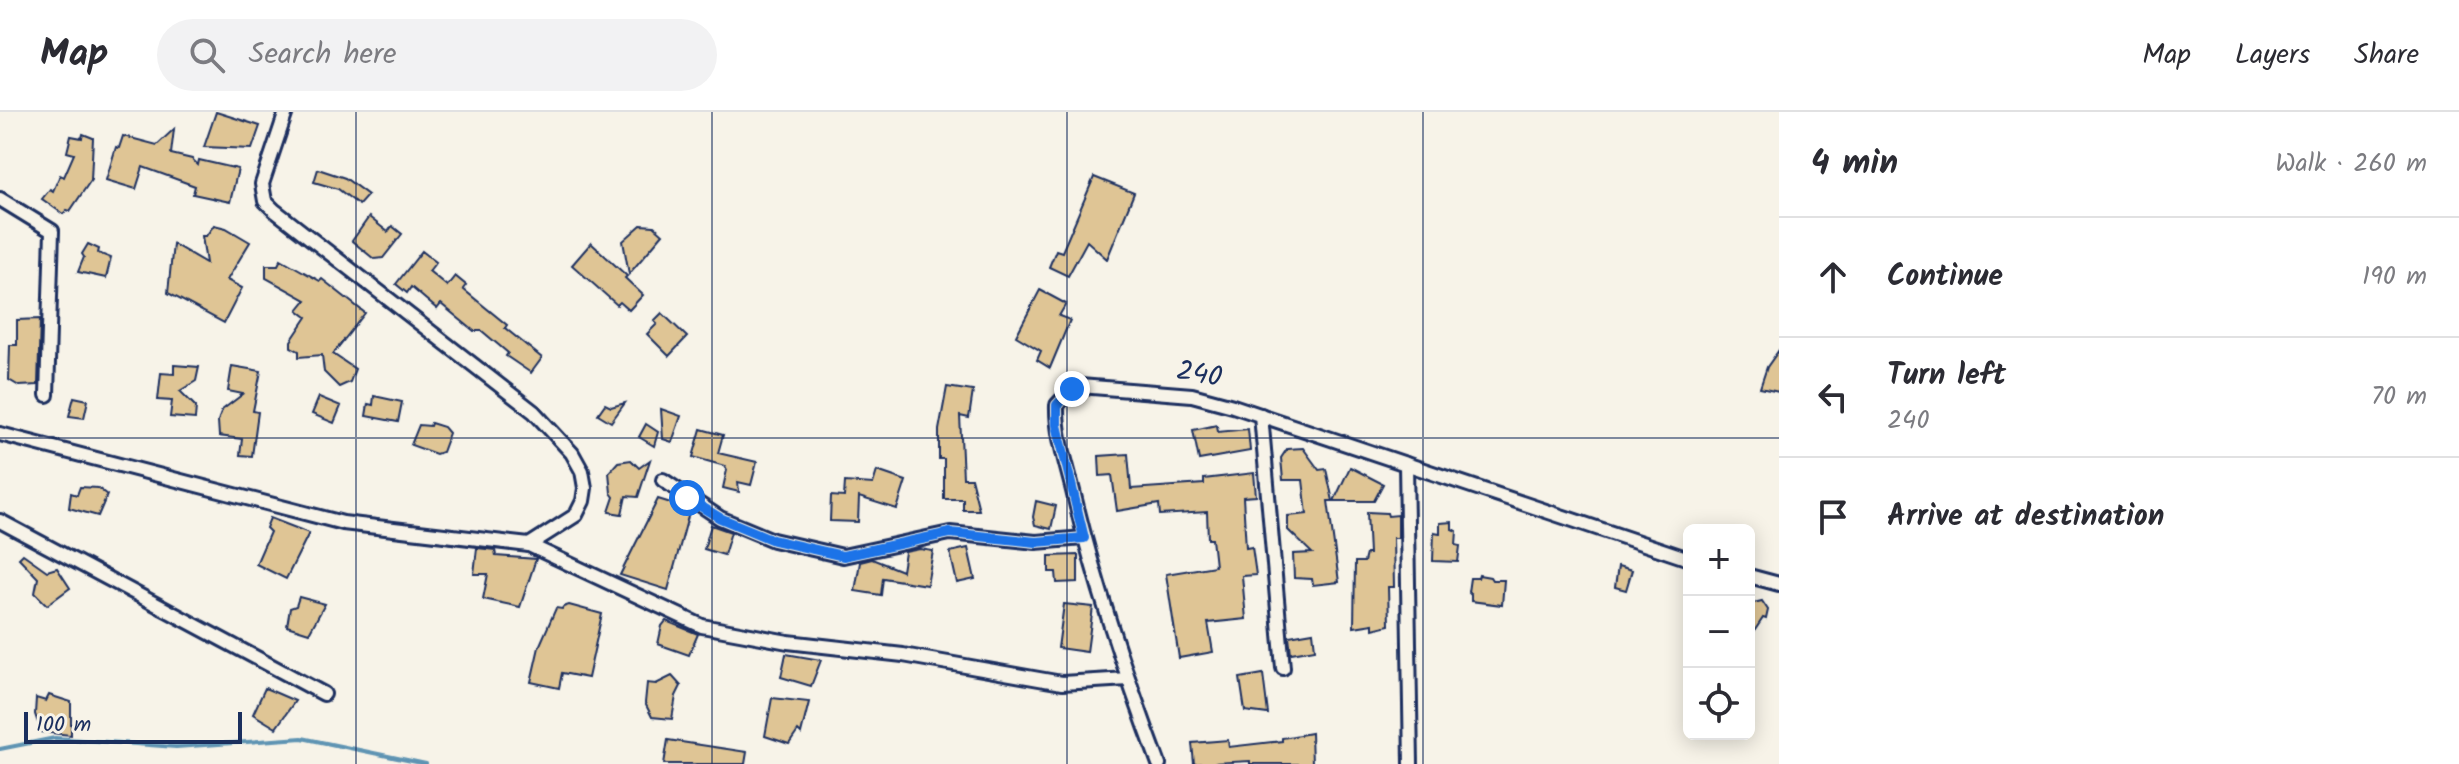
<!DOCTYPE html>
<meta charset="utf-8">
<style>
:root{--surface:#fff;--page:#f2f2f3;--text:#2b2b33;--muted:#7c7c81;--line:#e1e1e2}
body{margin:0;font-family:Kalam,sans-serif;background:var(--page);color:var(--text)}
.controls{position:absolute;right:24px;bottom:24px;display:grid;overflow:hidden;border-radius:12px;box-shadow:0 4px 20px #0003}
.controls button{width:72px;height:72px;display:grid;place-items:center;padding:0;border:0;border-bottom:2px solid var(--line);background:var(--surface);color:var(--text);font:40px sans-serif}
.scale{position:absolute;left:24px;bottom:20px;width:218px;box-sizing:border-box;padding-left:8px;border:4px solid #1b2f5e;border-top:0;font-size:22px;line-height:28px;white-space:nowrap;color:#1b2f5e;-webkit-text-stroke:6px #f7f3e8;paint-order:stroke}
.stop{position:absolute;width:24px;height:24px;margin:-18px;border:6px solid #1a73e8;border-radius:50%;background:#fff}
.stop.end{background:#1a73e8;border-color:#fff;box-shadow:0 2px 8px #0008}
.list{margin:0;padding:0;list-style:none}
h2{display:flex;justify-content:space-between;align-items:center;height:104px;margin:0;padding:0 32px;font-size:34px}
h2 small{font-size:26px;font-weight:400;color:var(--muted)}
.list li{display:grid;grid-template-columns:52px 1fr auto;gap:24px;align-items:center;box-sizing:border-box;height:120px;padding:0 32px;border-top:2px solid var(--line)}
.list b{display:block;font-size:30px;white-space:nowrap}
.list p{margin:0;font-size:26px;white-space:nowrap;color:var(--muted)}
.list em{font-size:26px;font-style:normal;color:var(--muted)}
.icon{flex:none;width:44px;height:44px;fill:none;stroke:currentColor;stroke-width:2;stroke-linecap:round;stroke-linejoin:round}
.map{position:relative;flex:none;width:1779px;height:652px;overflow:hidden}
header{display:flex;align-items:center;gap:48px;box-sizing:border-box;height:112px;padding:0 40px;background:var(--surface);border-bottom:2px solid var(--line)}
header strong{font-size:38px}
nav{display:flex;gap:44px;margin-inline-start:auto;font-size:28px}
.search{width:560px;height:72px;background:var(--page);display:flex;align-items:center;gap:20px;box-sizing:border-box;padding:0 28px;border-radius:44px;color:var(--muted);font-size:30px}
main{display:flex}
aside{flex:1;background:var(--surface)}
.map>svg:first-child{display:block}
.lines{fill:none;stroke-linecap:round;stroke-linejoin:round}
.stream{stroke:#5f94b3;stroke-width:4}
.building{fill:#dfc595;stroke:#1b2f5e;stroke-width:2}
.minor-casing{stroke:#1b2f5e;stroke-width:18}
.minor{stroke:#f7f3e8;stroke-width:12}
.route{stroke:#1a73e8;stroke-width:10}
.grid{fill:none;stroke:#1b2f5e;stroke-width:2;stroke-opacity:0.55}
.labels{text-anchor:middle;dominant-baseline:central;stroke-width:6;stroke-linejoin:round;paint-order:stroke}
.street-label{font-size:28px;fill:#1b2f5e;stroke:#f7f3e8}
</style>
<header>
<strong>Map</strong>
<div class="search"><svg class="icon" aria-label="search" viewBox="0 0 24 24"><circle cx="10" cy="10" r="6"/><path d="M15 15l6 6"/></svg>Search here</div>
<nav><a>Map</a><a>Layers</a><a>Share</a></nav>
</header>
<main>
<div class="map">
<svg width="1779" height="652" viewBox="0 0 1779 652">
<rect width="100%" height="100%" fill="#f7f3e8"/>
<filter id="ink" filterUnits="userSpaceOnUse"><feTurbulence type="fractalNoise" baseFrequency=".0125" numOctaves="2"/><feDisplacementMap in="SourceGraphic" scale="16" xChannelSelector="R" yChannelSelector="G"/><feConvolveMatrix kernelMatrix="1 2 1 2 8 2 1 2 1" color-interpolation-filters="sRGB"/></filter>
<g filter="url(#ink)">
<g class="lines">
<!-- stream -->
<polyline class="stream" points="0,637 55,626 176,635 302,626 426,652"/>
</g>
<!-- building -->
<g class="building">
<polygon points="216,0 260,14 252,37 204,35"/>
<polygon points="174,17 171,42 192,47 198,53 199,48 238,57 230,90 193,82 195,74 143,55 136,77 106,68 116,35 119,36 123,24 157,33"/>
<polygon points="83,22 93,26 91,68 70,99 67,98 63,102 42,87 50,77 53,79 60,63 64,65 74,42 67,40 71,24 82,26"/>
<polygon points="318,57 345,66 368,83 359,93 338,77 314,70"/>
<polygon points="1094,65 1134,81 1107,147 1087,129 1068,164 1049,155 1056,138 1062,140"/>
<polygon points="369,105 388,120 392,114 402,122 383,146 374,147 352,129"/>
<polygon points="214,113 226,116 250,130 227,168 242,176 224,211 168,181 173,132 206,151 202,124 206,124"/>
<polygon points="641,113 654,114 663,122 629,162 623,129"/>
<polygon points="591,131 627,164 625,166 643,183 629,198 620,190 617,193 572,153"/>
<polygon points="88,132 99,137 98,141 111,146 106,166 78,160 84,145 82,142"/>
<polygon points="422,139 436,150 429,159 447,174 455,164 466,173 463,177 507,213 505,216 542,246 531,261 506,244 508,241 482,219 474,219 441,192 437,197 411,175 407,181 396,172"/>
<polygon points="281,147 320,169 322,167 365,201 333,242 355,257 350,270 339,275 324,260 322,243 299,245 299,239 291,235 291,229 307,205 298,198 306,188 266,166 266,153 278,153"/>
<polygon points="1040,178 1066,192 1059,204 1070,208 1050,256 1037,248 1041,239 1016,224"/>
<polygon points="662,201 687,225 669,244 647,222 657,212 654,209"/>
<polygon points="40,207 38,273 19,274 9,268 10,233 17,233 17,208"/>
<polygon points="1779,238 1779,280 1760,276 1767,255"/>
<polygon points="174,253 199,255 196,269 180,279 196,295 195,307 170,305 172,289 158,288 161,261 174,262"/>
<polygon points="232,254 261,259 253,299 258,300 252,344 240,343 242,327 219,324 218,309 222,298 243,282 228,279"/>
<polygon points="947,275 973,279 969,306 960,304 963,366 971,366 979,398 963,398 963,387 944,387 944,347 939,347 939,318"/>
<polygon points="374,284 402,290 398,310 366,304 368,292 373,293"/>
<polygon points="74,285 88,288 84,306 69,304"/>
<polygon points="319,285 341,294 334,311 312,302"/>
<polygon points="625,291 611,310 598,302 605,292 611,295"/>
<polygon points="661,297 681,304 672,330 663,327"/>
<polygon points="431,311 444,315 449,321 442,340 436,342 411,333 419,313 430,314"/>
<polygon points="646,312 658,320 654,334 639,325"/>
<polygon points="1217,313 1218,320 1248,317 1250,339 1199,348 1193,318"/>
<polygon points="701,317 723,323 718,341 757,350 751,373 738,370 739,380 723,376 727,358 725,354 693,345"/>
<polygon points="1303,336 1319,358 1326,357 1333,389 1328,389 1339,470 1313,473 1312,467 1294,466 1293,442 1312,441 1288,418 1288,404 1307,402 1303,368 1283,368 1281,346 1287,337"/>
<polygon points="1128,342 1131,377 1204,372 1204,367 1254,361 1256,384 1243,385 1246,436 1252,435 1256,463 1242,464 1246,507 1208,511 1213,540 1179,546 1166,462 1215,454 1212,427 1208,427 1207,400 1160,403 1159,392 1117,399 1112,363 1100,364 1099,344"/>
<polygon points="631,348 639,356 650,348 638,385 626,384 622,402 609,400 614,385 611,381 609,360 618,350"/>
<polygon points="1350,355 1383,372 1374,389 1334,389"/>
<polygon points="877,359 906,369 897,397 859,385 858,410 830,409 831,384 844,385 845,370 873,372"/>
<polygon points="80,375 98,376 107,383 98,404 69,396 71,381 77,383"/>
<polygon points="658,387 690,397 668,478 620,463"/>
<polygon points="1036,389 1056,394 1051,417 1035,413 1033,405"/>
<polygon points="1367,400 1387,401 1388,404 1398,403 1398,426 1393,426 1394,475 1388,475 1389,513 1373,517 1373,512 1354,515 1355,450 1364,450 1366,442 1369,442"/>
<polygon points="270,406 309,421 286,467 256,452 270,420 266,416"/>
<polygon points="1452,410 1452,417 1457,419 1456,433 1460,434 1458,450 1433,449 1434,420 1440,421 1440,411"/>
<polygon points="711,413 731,420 724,443 704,437"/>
<polygon points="477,436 495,438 496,444 536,447 520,495 483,487 488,462 474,462"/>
<polygon points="968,436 975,467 957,471 950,440"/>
<polygon points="920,437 933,439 927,473 883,466 881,483 855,479 860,450 872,447 902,459 905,440"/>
<polygon points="23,442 47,459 57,456 70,476 47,493 35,481 38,466 19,446"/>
<polygon points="1078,443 1078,470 1057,471 1056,460 1049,460 1049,444"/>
<polygon points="1618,454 1632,458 1626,478 1615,475"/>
<polygon points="1479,463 1490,465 1492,468 1504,468 1502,493 1471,489 1471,483 1468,480 1470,466 1478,466"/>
<polygon points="299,485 325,492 309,521 287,514 290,496 296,494"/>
<polygon points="1762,489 1768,498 1766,507 1763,506 1749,527 1749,492"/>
<polygon points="1064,492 1093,495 1087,540 1058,536"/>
<polygon points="569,493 602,502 588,566 562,561 559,576 531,570 539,535 556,496 562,497 563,495"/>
<polygon points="666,509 698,522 689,543 658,532 662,514"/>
<polygon points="1313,520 1315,537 1291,541 1289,524"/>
<polygon points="786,542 821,548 811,574 781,565"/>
<polygon points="1263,562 1268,602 1245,599 1240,566"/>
<polygon points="672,564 681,574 676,584 672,607 652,605 645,591 647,571 656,572"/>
<polygon points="265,576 295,589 276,616 253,602"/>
<polygon points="49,583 71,590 71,623 41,620 35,602 36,586 46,589"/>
<polygon points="772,586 809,590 801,622 798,619 789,632 765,624"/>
<polygon points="1311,621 1312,652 1250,652 1250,649 1194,652 1192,631 1228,628 1229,635 1282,629 1282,626"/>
<polygon points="668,628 747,640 745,652 664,652"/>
</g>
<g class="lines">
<!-- minor casing -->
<g class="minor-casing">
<g id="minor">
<polyline points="286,0 262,72 265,89 274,98 534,300 572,341 582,359 585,376 583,389 576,403 529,433"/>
<polyline points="0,87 52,119 47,283"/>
<polyline points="1261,303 1283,556"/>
<polyline points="0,322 343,411 529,433 702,514 788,530 903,543 1062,571 1128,567"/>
<polyline points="1406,352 1411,652"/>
<polyline points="663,368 720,406 773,428 843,444 950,421 1036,430 1084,426"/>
<polyline points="0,409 324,582"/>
<polyline points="1749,464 1779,472"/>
<path d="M 1159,652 C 1126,564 1096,475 1074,383 C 1067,353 1056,323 1057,293 L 1072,277 L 1080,274 L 1192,283 L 1233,294 L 1689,447"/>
</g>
</g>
<!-- minor -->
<use href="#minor" class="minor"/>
</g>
</g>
<g class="lines" filter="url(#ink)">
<!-- route -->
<polyline class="route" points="687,386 720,406 773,428 843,444 950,421 1036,430 1084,426 1057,313 1057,293 1072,277"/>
</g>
<!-- grid -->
<path class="grid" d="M 356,0 L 356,652M 712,0 L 712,652M 1067,0 L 1067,652M 1423,0 L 1423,652M 0,326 L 1779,326"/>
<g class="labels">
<!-- street labels -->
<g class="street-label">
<text transform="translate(1199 263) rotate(10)">240</text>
</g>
</g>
</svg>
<div class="controls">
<button>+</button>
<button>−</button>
<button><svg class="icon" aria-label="locate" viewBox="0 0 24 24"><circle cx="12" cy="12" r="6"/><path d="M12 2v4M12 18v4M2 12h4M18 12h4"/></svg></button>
</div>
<div class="scale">100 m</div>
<div class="stop" style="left:687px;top:386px"></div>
<div class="stop end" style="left:1072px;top:277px"></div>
</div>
<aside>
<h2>4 min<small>Walk · 260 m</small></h2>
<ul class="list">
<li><svg class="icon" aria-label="ahead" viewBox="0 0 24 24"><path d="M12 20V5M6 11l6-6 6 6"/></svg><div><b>Continue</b></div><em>190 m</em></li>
<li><svg class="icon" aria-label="left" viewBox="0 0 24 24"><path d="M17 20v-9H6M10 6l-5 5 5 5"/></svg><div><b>Turn left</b><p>240</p></div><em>70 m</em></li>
<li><svg class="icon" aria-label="arrive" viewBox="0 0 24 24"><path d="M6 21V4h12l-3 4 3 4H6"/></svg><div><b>Arrive at destination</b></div></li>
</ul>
</aside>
</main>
